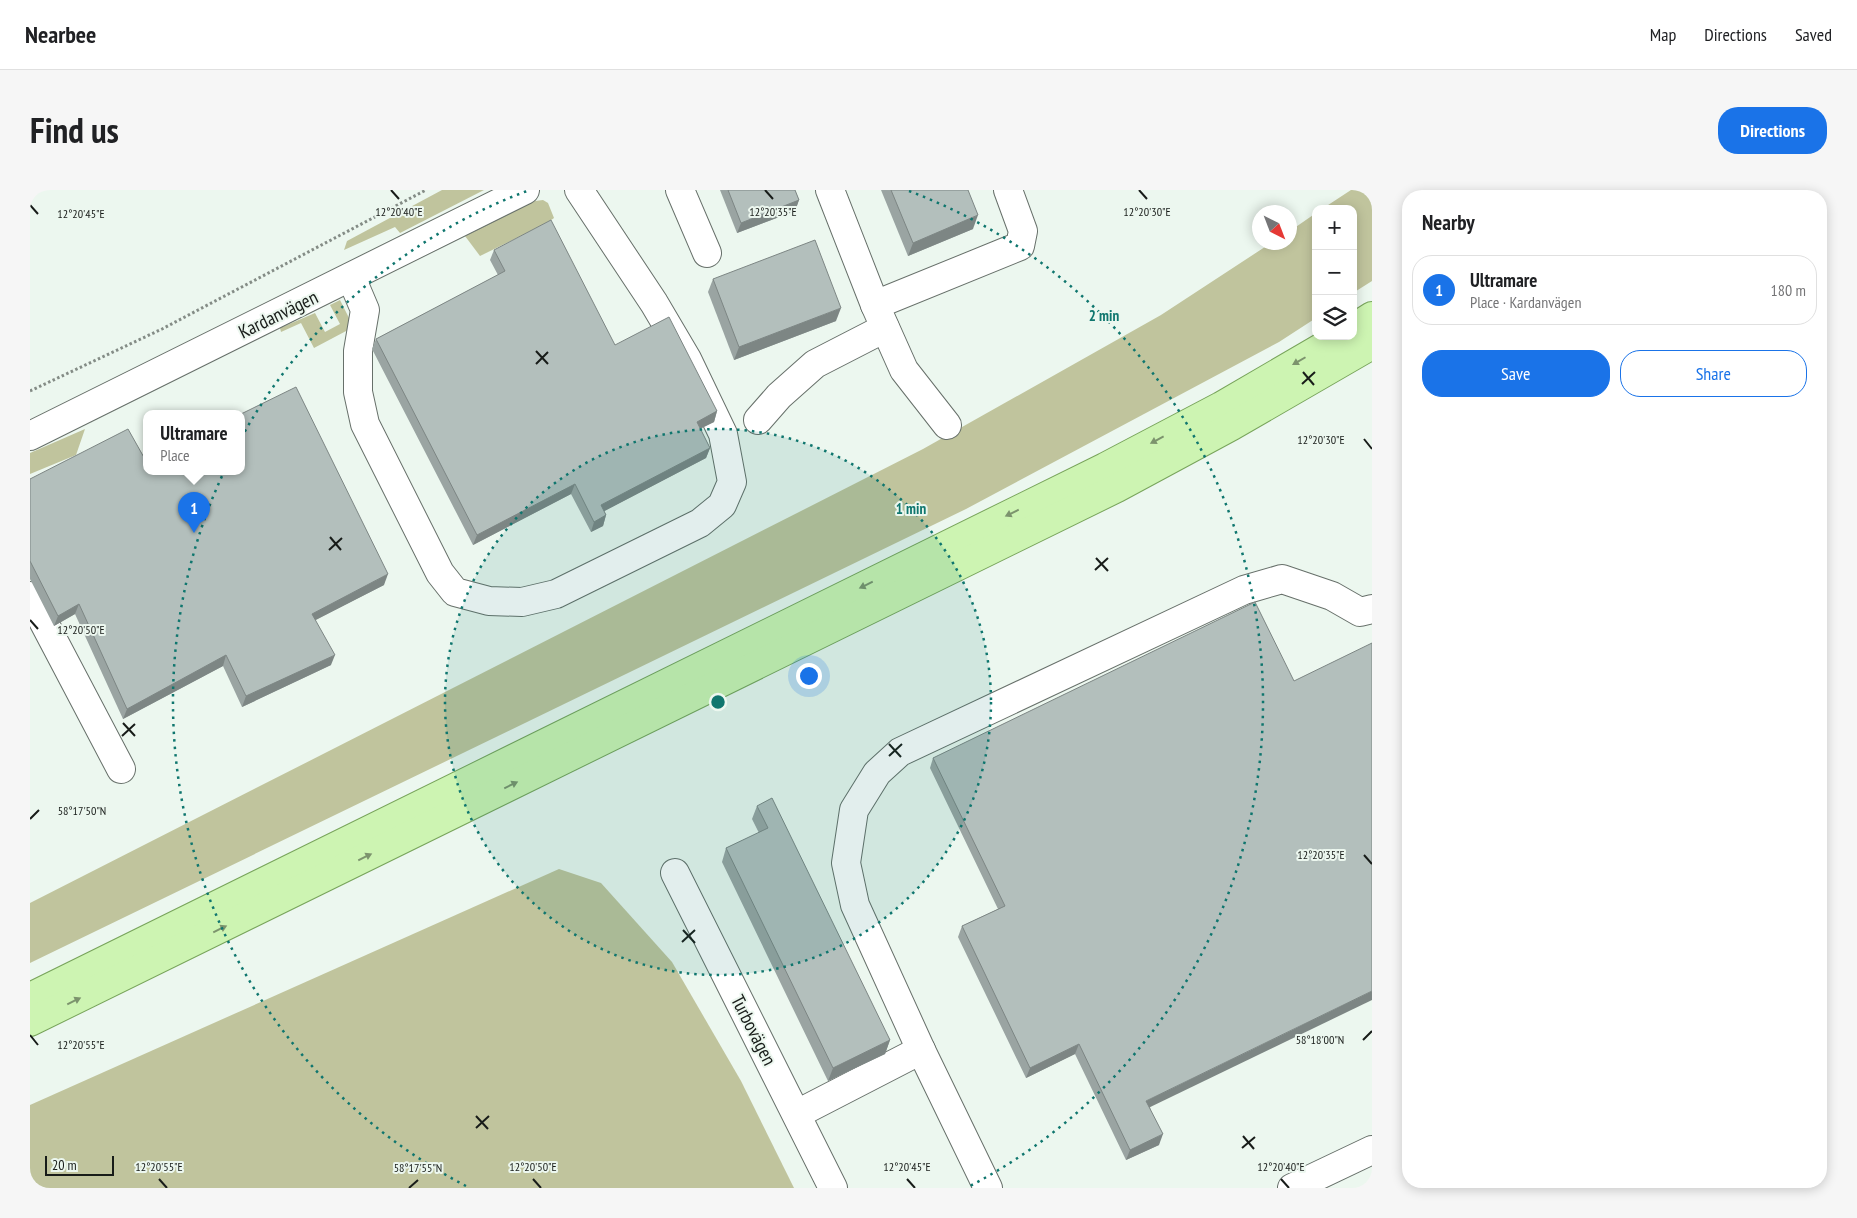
<!DOCTYPE html>
<meta charset="utf-8">
<style>
:root{--surface:#fff;--page:#f6f6f6;--text:#202124;--muted:#757577;--line:#e0e0e0;--accent:#1a73e8}
body{margin:0;font-family:"PT Sans Narrow",sans-serif;background:var(--page);color:var(--text)}
.controls{position:absolute;right:15px;top:15px;display:grid;overflow:hidden;border-radius:10px;box-shadow:0 2px 12px #0003}
.controls button{width:45px;height:45px;display:grid;place-items:center;padding:0;border:0;border-bottom:1px solid var(--line);background:var(--surface);color:var(--text);font:25px sans-serif}
.compass{position:absolute;left:1222px;top:15px;width:45px;height:45px;border-radius:50%;background:var(--surface);box-shadow:0 2px 12px #0003;rotate:138deg}
.scale{position:absolute;left:15px;bottom:12px;width:69px;box-sizing:border-box;padding-left:5px;border:2px solid #181c19;border-top:0;font-size:14px;line-height:18px;white-space:nowrap;color:#181c19;-webkit-text-stroke:4px #ecf7ef;paint-order:stroke}
.you{position:absolute;left:778px;top:485px;width:18px;height:18px;margin:-12px;border:4px solid #fff;border-radius:50%;background:#1a73e8;box-shadow:0 0 0 8px #1a73e833}
.badge{display:grid;place-items:center;width:32px;height:32px;border-radius:50%;background:var(--accent);color:#fff;font-size:16px;font-weight:700}
.pin{position:absolute;translate:-50% -41px;filter:drop-shadow(0 1px 2px #0008)}
.pin::after{content:'';position:absolute;top:26px;width:18px;height:15px;background:inherit;clip-path:polygon(0 0,100% 0,50% 100%)}
.popup{position:absolute;left:113px;top:220px;width:102px;height:65px;box-sizing:border-box;display:grid;place-content:center;border-radius:10px;background:var(--surface);filter:drop-shadow(0 1px 4px #0005);font-size:16px;white-space:nowrap;color:var(--muted)}
.popup b{font-size:19px;color:var(--text)}
.popup::after{content:'';position:absolute;left:50%;top:100%;margin-left:-10px;border:10px solid transparent;border-top-color:var(--surface)}
.list{margin:0;padding:0;list-style:none}
h2{display:flex;justify-content:space-between;align-items:center;height:65px;margin:0;padding:0 20px;font-size:21px}
h2 small{font-size:16px;font-weight:400;color:var(--muted)}
.list li{display:grid;grid-template-columns:32px 1fr auto;gap:15px;align-items:center;box-sizing:border-box;height:70px;margin:0 10px 10px;padding:0 10px;border:1px solid var(--line);border-radius:20px}
.list b{display:block;font-size:19px;white-space:nowrap}
.list p{margin:0;font-size:16px;white-space:nowrap;color:var(--muted)}
.list em{font-size:16px;font-style:normal;color:var(--muted)}
.actions{display:flex;gap:10px;padding:15px 20px}
.actions a{flex:1;padding:11px 0;border:1px solid var(--accent);border-radius:20px;text-align:center;font-size:18px;color:var(--accent)}
.actions .main{background:var(--accent);color:#fff}
.icon{flex:none;width:28px;height:28px;fill:none;stroke:currentColor;stroke-width:2;stroke-linecap:round;stroke-linejoin:round}
.map{position:relative;flex:none;width:1342px;height:998px;overflow:hidden;border-radius:20px}
header{display:flex;align-items:center;gap:30px;box-sizing:border-box;height:70px;padding:0 25px;background:var(--surface);border-bottom:1px solid var(--line)}
header strong{font-size:24px}
nav{display:flex;gap:28px;margin-inline-start:auto;font-size:18px}
.intro{display:flex;align-items:center;justify-content:space-between;box-sizing:border-box;height:120px;padding:0 30px}
h1{margin:0;font-size:35px}
.button{padding:12px 22px;border-radius:20px;background:var(--accent);color:#fff;font-size:18px;font-weight:700}
main{display:flex;gap:30px;padding:0 30px}
aside{flex:1;background:var(--surface);border-radius:20px;box-shadow:0 2px 12px #0003}
.map>svg:first-child{display:block}
.green{fill:#c0c49d}
.lines{fill:none;stroke-linecap:round;stroke-linejoin:round}
.minor-casing{stroke:#67706a;stroke-width:30}
.major-casing{stroke:#78a45b;stroke-width:30}
.path{stroke:#848c86;stroke-width:3;stroke-dasharray:2.5 2.5;stroke-linecap:butt}
.minor{stroke:#fff;stroke-width:28}
.major{stroke:#cdf4b2;stroke-width:28}
.wall{fill:#9aa4a2}
.shaded-wall{fill:#7d8684}
.building{fill:#b3bfbc;stroke:#7d8684}
.oneway{fill:#7c936d}
.ticks{fill:none;stroke:#181c19;stroke-width:2}
.ring{fill:none;stroke:#0f766e;stroke-width:2.5;stroke-dasharray:2.5 5}
.labels{text-anchor:middle;dominant-baseline:central;stroke-width:4;stroke-linejoin:round;paint-order:stroke}
.street-label{font-size:19px;fill:#181c19;stroke:#ecf7ef}
.ticks-label{font-size:12px;text-anchor:middle;fill:#181c19;stroke:#ecf7ef;stroke-width:4;stroke-linejoin:round;paint-order:stroke}
.centre{fill:#0f766e;stroke:#ecf7ef;stroke-width:2.5}
.ring-label{font-size:15px;text-anchor:middle;font-weight:bold;fill:#0f766e;stroke:#ecf7ef;stroke-width:4;stroke-linejoin:round;paint-order:stroke}
</style>
<header>
<strong>Nearbee</strong>
<nav><a>Map</a><a>Directions</a><a>Saved</a></nav>
</header>
<div class="intro"><h1>Find us</h1><a class="button">Directions</a></div>
<main>
<div class="map">
<svg width="1342" height="998" viewBox="0 0 1342 998">
<rect width="100%" height="100%" fill="#ecf7ef"/>
<!-- green -->
<g class="green">
<polygon points="412,0 454,0 370,43 365,37 314,60 317,51"/>
<polygon points="1321,0 1342,0 1342,91 1323,103 1323,19 1292,19"/>
<polygon points="513,10 518,13 524,28 517,33 450,66 435,46 505,11"/>
<polygon points="1286,23 1286,128 1249,152 936,319 0,773 0,713 893,259 1131,125 1241,53 1260,52 1260,41"/>
<polygon points="310,110 322,134 318,140 284,158 271,133 251,142 250,138 285,123 295,142 310,134 300,115"/>
<polygon points="55,239 46,265 0,284 0,263"/>
<polygon points="529,679 571,693 642,772 711,891 764,998 0,998 0,915"/>
</g>
<g class="lines">
<!-- minor casing -->
<g class="minor-casing">
<g id="minor">
<polyline points="650,0 677,63"/>
<polyline points="800,0 845,115 874,180 917,235"/>
<polyline points="321,87 335,120 328,161 328,202 335,234 410,383 425,402 459,411 492,412 526,404 670,333 692,315 702,292 693,244 657,169 624,113 549,0"/>
<polyline points="845,115 990,56 993,41 978,0"/>
<polyline points="728,230 749,206 785,174 855,138"/>
<polyline points="0,246 495,0"/>
<polyline points="0,406 91,579"/>
<polyline points="645,683 803,998"/>
<polyline points="767,924 891,860"/>
<polyline points="958,998 891,860 825,715 816,673 824,620 847,583 870,562 1214,400 1252,389 1302,406 1330,422 1342,419"/>
<polyline points="1262,998 1342,960"/>
</g>
</g>
<!-- major casing -->
<g class="major-casing">
<g id="major">
<polyline points="1323,138 1342,126"/>
<polyline points="0,807 1075,277 1191,216 1311,146"/>
<polyline points="0,832 1087,298 1202,236 1342,155"/>
</g>
</g>
<!-- path -->
<polyline class="path" points="0,201 132,139 396,0"/>
<!-- minor -->
<use href="#minor" class="minor"/>
<!-- major -->
<use href="#major" class="major"/>
</g>
<!-- wall -->
<g class="wall">
<polygon points="690,0 765,0 769,10 765,21 707,43"/>
<polygon points="851,0 938,0 943,39 878,66"/>
<polygon points="464,60 585,155 687,221 684,232 670,239 680,258 676,268 574,321 576,325 573,336 561,342 541,304 443,355 342,159 346,149 468,85 460,70"/>
<polygon points="683,89 806,131 704,170 678,102"/>
<polygon points="116,271 354,395 285,430 301,475 212,517 193,476 93,529 45,424 24,436 0,389 0,289"/>
<polygon points="903,568 1120,917 1129,955 1096,970 1045,864 996,888 928,747 932,736 968,719 900,578"/>
<polygon points="727,616 860,850 855,864 798,891 692,672 696,658 729,643 722,629"/>
</g>
<!-- shaded-wall -->
<g class="shaded-wall">
<polygon points="769,10 765,21 707,43 711,33"/>
<polygon points="948,25 943,39 878,66 883,53"/>
<polygon points="811,118 806,131 704,170 709,157"/>
<polygon points="687,221 684,232 663,242 667,232"/>
<polygon points="680,258 676,268 567,325 571,315"/>
<polygon points="545,294 541,304 443,355 447,345"/>
<polygon points="576,325 573,336 561,342 564,332"/>
<polygon points="358,384 354,395 278,434 282,424"/>
<polygon points="49,414 45,424 24,436 28,426"/>
<polygon points="196,465 193,476 93,529 97,519"/>
<polygon points="305,465 301,475 212,517 216,506"/>
<polygon points="1342,801 1342,810 1112,921 1116,911"/>
<polygon points="860,850 855,864 798,891 803,878"/>
<polygon points="1049,854 1045,864 996,888 1000,878"/>
<polygon points="1133,944 1129,955 1096,970 1100,960"/>
</g>
<!-- building -->
<g class="building">
<polygon points="698,0 765,0 769,10 711,33"/>
<polygon points="861,0 938,0 948,25 883,53"/>
<polygon points="521,30 585,155 639,127 687,221 667,232 680,258 571,315 576,325 564,332 545,294 447,345 346,149 475,81 464,60"/>
<polygon points="785,50 811,118 709,157 683,89"/>
<polygon points="266,197 358,384 282,424 305,465 216,506 196,465 97,519 49,414 28,426 0,371 0,289 98,239 116,271 116,282 212,282 211,224"/>
<polygon points="1225,412 1264,491 1342,453 1342,801 1116,911 1133,944 1100,960 1049,854 1000,878 932,736 975,716 903,568"/>
<polygon points="742,608 860,850 803,878 696,658 738,638 727,616"/>
</g>
<!-- one-way arrows -->
<defs><path id="oneway-solid" d="M-6-.8H1V-3.2L6.5 0L1 3.2V.8H-6Z" transform="scale(1.25)"/></defs>
<g class="oneway">
<use href="#oneway-solid" transform="translate(1269 171) rotate(150)"/>
<use href="#oneway-solid" transform="translate(1127 250) rotate(152)"/>
<use href="#oneway-solid" transform="translate(982 323) rotate(154)"/>
<use href="#oneway-solid" transform="translate(836 395) rotate(154)"/>
<use href="#oneway-solid" transform="translate(481 595) rotate(-26)"/>
<use href="#oneway-solid" transform="translate(335 667) rotate(-26)"/>
<use href="#oneway-solid" transform="translate(190 739) rotate(-26)"/>
<use href="#oneway-solid" transform="translate(44 811) rotate(-26)"/>
</g>
<!-- ticks -->
<path class="ticks" d="M 361,0 L 369,9M 735,0 L 743,9M 1109,0 L 1117,9M 0,15 L 8,24M 506,161 L 518,174M 506,174 L 518,162M 1273,182 L 1284,195M 1272,194 L 1285,182M 1334,249 L 1342,259M 300,347 L 311,360M 299,360 L 312,348M 1066,368 L 1078,381M 1065,380 L 1078,368M 0,430 L 8,439M 93,533 L 105,546M 92,546 L 105,534M 859,554 L 871,567M 859,566 L 872,554M 0,629 L 9,620M 1334,665 L 1342,674M 653,740 L 665,753M 652,752 L 665,740M 0,845 L 8,855M 1333,850 L 1342,841M 446,926 L 458,939M 446,938 L 459,926M 1213,946 L 1224,959M 1212,958 L 1225,947M 129,989 L 137,998M 503,989 L 511,998M 877,989 L 885,998M 1251,989 L 1259,998M 379,998 L 388,990"/>
<!-- distance rings -->
<circle cx="688" cy="512" r="273" fill="#0f766e" fill-opacity=".12"/>
<g class="ring">
<circle cx="688" cy="512" r="273"/>
<path d="M436 996A546 546 0 0 1 497 1M879 1A546 546 0 0 1 940 996"/>
</g>
<g class="labels">
<!-- street labels -->
<g class="street-label">
<text transform="translate(248 124) rotate(-26)">Kardanvägen</text>
<text transform="translate(724 840) rotate(63)">Turbovägen</text>
</g>
</g>
<g class="ticks-label">
<text x="369" y="26">12°20'40"E</text>
<text x="743" y="26">12°20'35"E</text>
<text x="1117" y="26">12°20'30"E</text>
<text x="51" y="28">12°20'45"E</text>
<text x="1291" y="254">12°20'30"E</text>
<text x="51" y="444">12°20'50"E</text>
<text x="52" y="625">58°17'50"N</text>
<text x="1291" y="669">12°20'35"E</text>
<text x="1290" y="854">58°18'00"N</text>
<text x="51" y="859">12°20'55"E</text>
<text x="129" y="981">12°20'55"E</text>
<text x="503" y="981">12°20'50"E</text>
<text x="877" y="981">12°20'45"E</text>
<text x="1251" y="981">12°20'40"E</text>
<text x="388" y="982">58°17'55"N</text>
</g>
<circle cx="688" cy="512" r="8" class="centre"/>
<g class="ring-label">
<text x="1074" y="131">2 min</text>
<text x="881" y="324">1 min</text>
</g>
</svg>
<div class="controls">
<button>+</button>
<button>−</button>
<button><svg class="icon" aria-label="layers" viewBox="0 0 24 24"><path d="M12 4l9 5-9 5-9-5zM3 14l9 5 9-5"/></svg></button>
</div>
<svg class="compass" viewBox="-18 -18 36 36"><path d="M0-13l5 13h-10z" fill="#e53935"/><path d="M0 13l5-13h-10z" fill="#757577"/></svg>
<div class="scale">20 m</div>
<div class="you"></div>
<div class="pin badge" style="left:164px;top:343px">1</div>
<div class="popup"><b>Ultramare</b>Place</div>
</div>
<aside>
<h2>Nearby<small></small></h2>
<ul class="list">
<li><span class="badge">1</span><div><b>Ultramare</b><p>Place · Kardanvägen</p></div><em>180 m</em></li>
</ul>
<div class="actions"><a class="main">Save</a><a>Share</a></div>
</aside>
</main>
